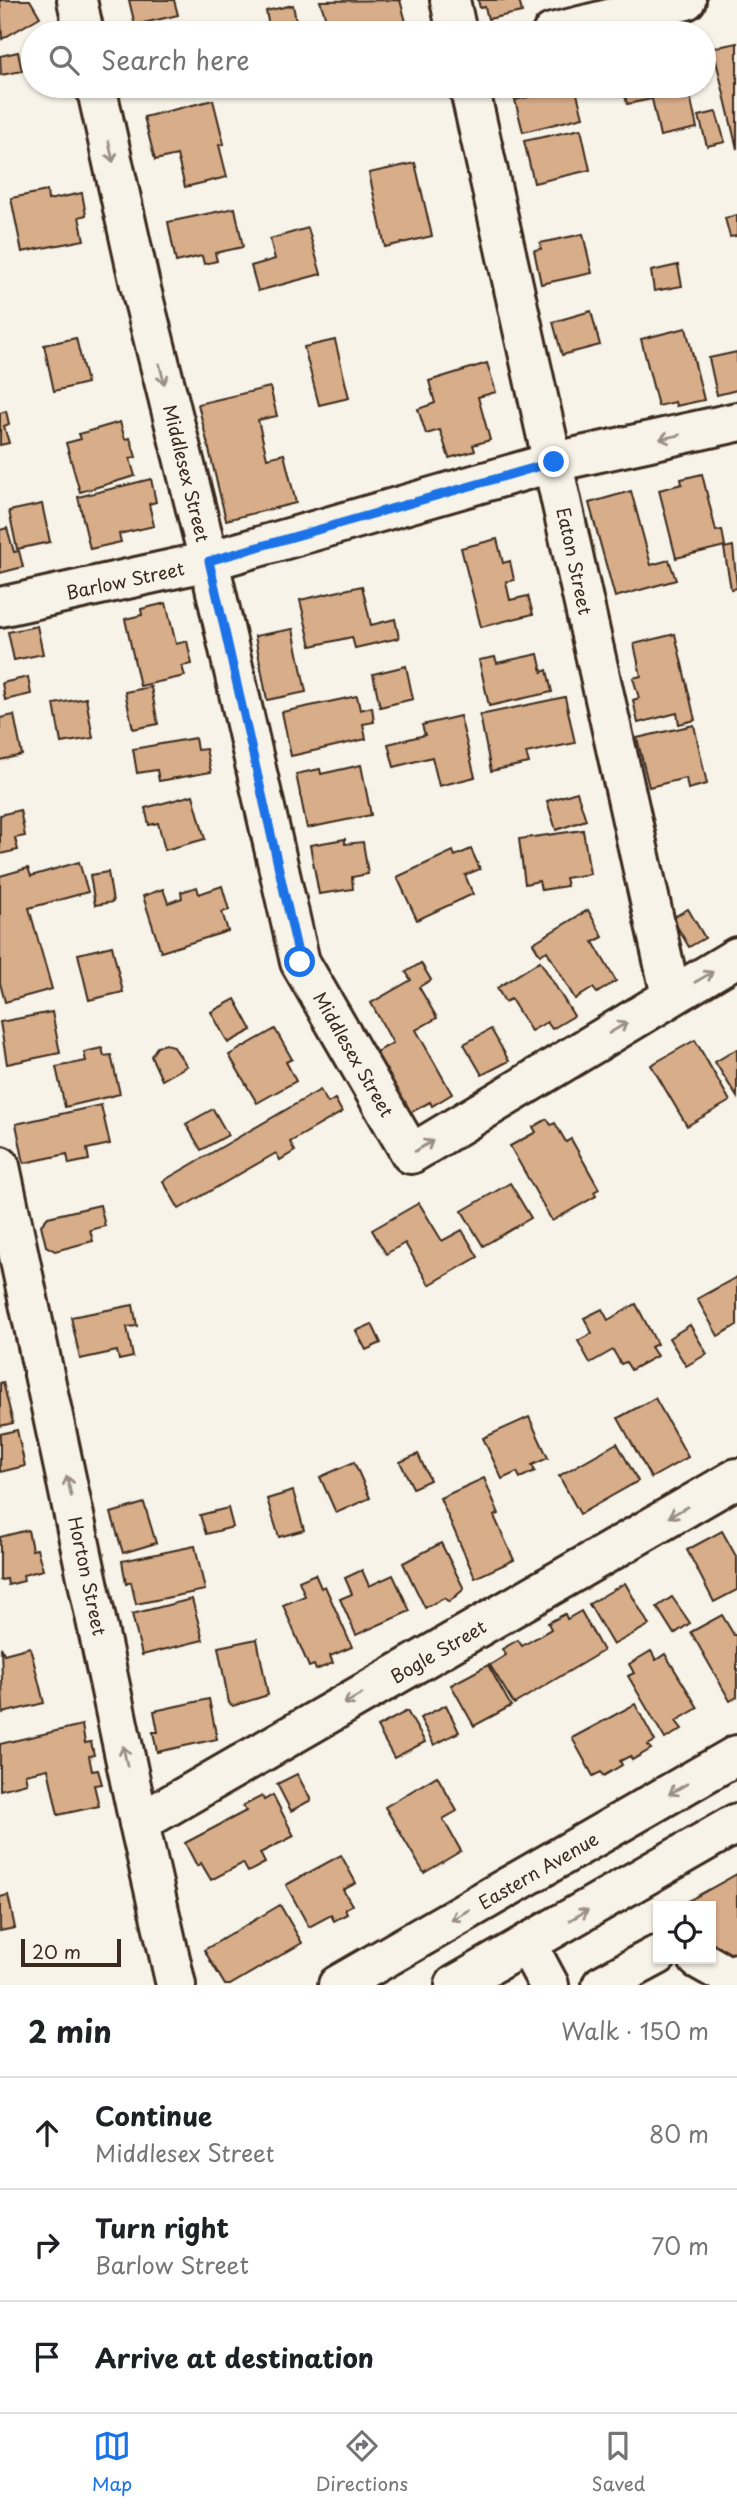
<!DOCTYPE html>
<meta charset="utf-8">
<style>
:root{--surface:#fff;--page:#f2f2f2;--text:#202124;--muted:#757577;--line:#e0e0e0;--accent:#1a73e8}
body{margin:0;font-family:"Playpen Sans",sans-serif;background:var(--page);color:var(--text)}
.controls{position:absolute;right:21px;bottom:21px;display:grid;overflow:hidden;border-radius:0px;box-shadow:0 2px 5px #0004}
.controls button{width:63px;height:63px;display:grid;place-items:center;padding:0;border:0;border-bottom:2px solid var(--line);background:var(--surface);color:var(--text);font:35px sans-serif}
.scale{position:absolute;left:21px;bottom:18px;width:100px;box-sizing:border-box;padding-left:7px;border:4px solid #3b2a1e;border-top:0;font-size:19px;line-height:24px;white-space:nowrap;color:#3b2a1e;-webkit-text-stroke:5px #f7f3e8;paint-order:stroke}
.stop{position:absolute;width:21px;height:21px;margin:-16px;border:5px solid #1a73e8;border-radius:50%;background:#fff}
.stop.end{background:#1a73e8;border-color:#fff;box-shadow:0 2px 7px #0008}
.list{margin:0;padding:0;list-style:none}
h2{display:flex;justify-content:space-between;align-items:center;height:91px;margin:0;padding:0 28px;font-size:30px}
h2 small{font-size:23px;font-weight:400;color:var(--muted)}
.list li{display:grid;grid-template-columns:46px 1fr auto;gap:21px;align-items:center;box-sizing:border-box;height:112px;padding:0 28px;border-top:2px solid var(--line)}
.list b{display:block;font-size:26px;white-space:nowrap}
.list p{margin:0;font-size:23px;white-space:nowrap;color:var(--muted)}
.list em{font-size:23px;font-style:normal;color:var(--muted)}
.icon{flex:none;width:38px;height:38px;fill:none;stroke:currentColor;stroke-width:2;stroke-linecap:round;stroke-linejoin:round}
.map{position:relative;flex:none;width:737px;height:1985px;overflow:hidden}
.search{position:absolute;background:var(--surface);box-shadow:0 2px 5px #0004;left:21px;right:21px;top:21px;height:77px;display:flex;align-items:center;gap:18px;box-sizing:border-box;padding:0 24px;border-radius:38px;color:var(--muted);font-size:26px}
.sheet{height:427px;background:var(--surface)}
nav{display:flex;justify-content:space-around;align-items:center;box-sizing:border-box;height:98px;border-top:2px solid var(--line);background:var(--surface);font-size:19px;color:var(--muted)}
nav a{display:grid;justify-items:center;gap:4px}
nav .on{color:var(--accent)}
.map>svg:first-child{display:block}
.building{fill:#d8ad89;stroke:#3b2a1e;stroke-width:2}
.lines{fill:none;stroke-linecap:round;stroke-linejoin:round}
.minor-casing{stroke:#3b2a1e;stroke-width:44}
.major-casing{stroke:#3b2a1e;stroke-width:44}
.minor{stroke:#f7f3e8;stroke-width:38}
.major{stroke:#f7f3e8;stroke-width:38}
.oneway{stroke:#998e83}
.route{stroke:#1a73e8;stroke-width:9}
.labels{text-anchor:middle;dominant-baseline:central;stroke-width:6;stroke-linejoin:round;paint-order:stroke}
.street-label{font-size:18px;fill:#3b2a1e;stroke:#f7f3e8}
</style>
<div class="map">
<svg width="737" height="1985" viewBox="0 0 737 1985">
<rect width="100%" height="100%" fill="#f7f3e8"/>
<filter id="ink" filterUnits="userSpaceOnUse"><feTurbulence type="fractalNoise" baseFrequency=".0143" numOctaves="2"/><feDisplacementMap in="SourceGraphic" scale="14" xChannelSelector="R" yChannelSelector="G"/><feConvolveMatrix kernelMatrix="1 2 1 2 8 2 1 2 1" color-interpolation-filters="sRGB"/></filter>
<g filter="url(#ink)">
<!-- building -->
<g class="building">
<polygon points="0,0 30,0 40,17 2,39"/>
<polygon points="129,0 174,0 178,15 135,25"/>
<polygon points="400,0 406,22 401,24 402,31 396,32 394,26 367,33 316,33 314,26 327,22 320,1"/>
<polygon points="478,0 519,0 522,12 488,19 485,7 480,8"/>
<polygon points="293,5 297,26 270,32 266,11"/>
<polygon points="737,43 737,149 713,48"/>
<polygon points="18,52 22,71 1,75 0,56"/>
<polygon points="575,86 583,117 523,132 515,100"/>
<polygon points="623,86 688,86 697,128 660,136 652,99 627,104"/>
<polygon points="213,100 224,144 219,145 227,177 185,187 177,155 155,160 144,117"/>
<polygon points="716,112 725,142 707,146 699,116"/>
<polygon points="581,129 590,170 534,183 524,141"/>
<polygon points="415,163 432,236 385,247 369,173"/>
<polygon points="47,191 48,200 82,193 86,215 79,217 84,240 22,252 11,198"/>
<polygon points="235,208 243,247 215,253 217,261 204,264 202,256 176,262 168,222"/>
<polygon points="737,215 737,236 730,237 725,218"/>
<polygon points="308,228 321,274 258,291 251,266 275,259 270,239"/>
<polygon points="583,234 592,273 541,284 534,250 541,249 540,243"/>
<polygon points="678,265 682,286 654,291 651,271"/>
<polygon points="591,311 600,345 562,355 553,322"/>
<polygon points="686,328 704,400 676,406 675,402 658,406 641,339"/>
<polygon points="76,338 87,383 54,391 44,345"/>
<polygon points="335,340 349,398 319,405 304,347"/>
<polygon points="737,352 737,390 717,395 709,358"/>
<polygon points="487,363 496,392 478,397 490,440 473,445 475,451 449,458 440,430 426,434 418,409 435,403 429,381"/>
<polygon points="270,387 277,416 258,420 267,458 284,454 296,503 226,520 198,404"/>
<polygon points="6,411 9,424 4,426 9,443 0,445 0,413"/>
<polygon points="120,422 125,439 130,438 136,457 130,459 135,476 80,492 66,443 81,439 79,434"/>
<polygon points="702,474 716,531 722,530 725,546 676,558 659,490 682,484 681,479"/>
<polygon points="151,479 156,502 149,504 154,526 119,534 121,542 90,549 78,497"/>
<polygon points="631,491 651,565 669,560 676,580 615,597 589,503"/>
<polygon points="42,504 50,542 17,549 9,511"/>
<polygon points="7,528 14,552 19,551 23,567 0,573 0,530"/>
<polygon points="497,539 503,563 510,561 514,580 506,582 510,600 528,596 533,614 481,627 461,548"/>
<polygon points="733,546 737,588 731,589 724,548"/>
<polygon points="362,586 371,625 395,619 399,638 355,648 352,637 311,646 300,600"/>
<polygon points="166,603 176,644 187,641 192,664 182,666 185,676 140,686 125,619 142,615 141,609"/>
<polygon points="37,626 43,654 14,660 8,632"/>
<polygon points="293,629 306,692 267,700 255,636"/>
<polygon points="675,634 695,720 679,724 677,713 638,723 633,700 639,698 633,678 641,676 634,644"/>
<polygon points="538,654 542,672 547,670 552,692 489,706 479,660 495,657 497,663"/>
<polygon points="406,666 413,699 380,707 373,674"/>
<polygon points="28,677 31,694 5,700 2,683"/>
<polygon points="151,687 158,724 133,729 125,692"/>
<polygon points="357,696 360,710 372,707 374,722 363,724 366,739 291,756 282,712"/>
<polygon points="565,697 575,743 526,753 529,763 491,771 480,715"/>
<polygon points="86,698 93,738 61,743 54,704"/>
<polygon points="14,715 22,755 0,760 0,718"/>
<polygon points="460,716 475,777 439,786 432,757 394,767 388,744 425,735 422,725"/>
<polygon points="694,725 707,784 688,789 686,778 649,787 637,738"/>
<polygon points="195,738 197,750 206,749 211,772 159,781 157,770 137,773 133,749"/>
<polygon points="361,765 371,815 307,828 296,774 320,769 321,774"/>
<polygon points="577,792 586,820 556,830 547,801"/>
<polygon points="193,795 205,839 165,850 158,823 149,825 145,808"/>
<polygon points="20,810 25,836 15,838 18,850 0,854 0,815"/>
<polygon points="583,830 590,874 565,878 567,886 541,890 539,881 525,884 519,839"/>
<polygon points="345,839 345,844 363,842 368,874 352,877 353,889 319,894 310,845"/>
<polygon points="471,849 480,869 465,875 473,894 417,920 397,877 453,851 455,856"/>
<polygon points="79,862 88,892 29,908 52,989 5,1002 0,983 0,876 28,868 31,876"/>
<polygon points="108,872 113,902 95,905 90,875"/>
<polygon points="222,886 229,910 222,912 228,931 161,952 143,896 163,889 168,903 182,898 181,892 197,887 199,894"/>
<polygon points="688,909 705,938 689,947 672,918"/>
<polygon points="588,910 603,937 593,942 616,981 597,993 593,988 575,999 547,951 540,955 533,943"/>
<polygon points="112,946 123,992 89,1000 78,954"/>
<polygon points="540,961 574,1016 552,1029 547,1022 531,1031 511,999 505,1002 497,988"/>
<polygon points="421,963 431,980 419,987 437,1018 416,1030 452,1094 432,1106 430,1102 410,1113 376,1052 393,1043 371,1003 411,980 406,972"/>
<polygon points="235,999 252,1030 228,1043 211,1012"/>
<polygon points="52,1012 60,1053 7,1064 0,1022"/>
<polygon points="275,1029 292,1059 286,1062 296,1081 257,1103 229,1055"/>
<polygon points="491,1029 509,1061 482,1075 464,1044"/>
<polygon points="695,1040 730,1101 687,1126 651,1065"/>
<polygon points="165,1044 173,1046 187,1066 162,1080 151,1056 157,1047"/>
<polygon points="102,1048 104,1056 111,1055 120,1094 65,1107 56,1067 86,1061 84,1052"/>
<polygon points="737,1049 737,1097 715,1062"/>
<polygon points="320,1090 328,1103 335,1099 342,1112 290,1142 295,1151 280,1160 276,1153 179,1209 163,1181"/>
<polygon points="101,1105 110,1144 87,1149 89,1160 69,1164 67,1154 24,1163 16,1124"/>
<polygon points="213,1109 228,1135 201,1150 186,1124"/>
<polygon points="547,1119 551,1125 555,1123 566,1142 571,1139 599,1189 594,1192 596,1196 552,1221 510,1146 536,1132 533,1127"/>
<polygon points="510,1183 531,1218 483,1246 462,1211"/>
<polygon points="419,1203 442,1241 462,1230 478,1257 429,1285 405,1243 386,1254 372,1230"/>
<polygon points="100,1205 105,1226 90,1230 93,1241 55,1251 46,1246 41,1225 48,1217"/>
<polygon points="737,1277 737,1325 718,1336 697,1299"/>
<polygon points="636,1304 657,1344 651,1347 657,1356 631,1370 626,1362 621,1364 613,1350 590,1363 578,1341 592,1333 584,1318 602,1309 608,1320"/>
<polygon points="133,1305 137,1326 127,1327 133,1357 119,1360 117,1351 80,1359 71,1317"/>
<polygon points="372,1324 381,1343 366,1350 356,1331"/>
<polygon points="690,1325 707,1354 686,1366 669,1338"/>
<polygon points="3,1382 13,1423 0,1426 0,1383"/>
<polygon points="655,1398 688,1457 651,1478 618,1418"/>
<polygon points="529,1417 548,1458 532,1465 535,1471 520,1478 517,1472 502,1479 483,1438"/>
<polygon points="17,1430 25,1466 0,1472 0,1434"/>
<polygon points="617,1443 638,1481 580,1514 559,1476"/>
<polygon points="418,1454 430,1480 413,1488 400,1462"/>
<polygon points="354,1462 370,1498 336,1513 320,1477"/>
<polygon points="484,1478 499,1514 494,1516 514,1560 475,1578 440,1498"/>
<polygon points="293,1491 304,1530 279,1537 267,1499"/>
<polygon points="144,1503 156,1543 123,1553 111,1513"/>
<polygon points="228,1508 233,1527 206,1534 200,1515"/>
<polygon points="28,1530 32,1550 37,1549 43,1570 23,1575 24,1581 8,1585 7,1579 0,1580 0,1537"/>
<polygon points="722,1531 737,1558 737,1590 714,1602 687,1550"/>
<polygon points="441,1543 464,1589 449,1602 444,1598 425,1608 403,1563"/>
<polygon points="195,1546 205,1590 136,1604 131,1582 126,1584 122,1561"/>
<polygon points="362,1570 369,1586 393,1575 410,1611 356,1635 340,1599 352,1594 345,1578"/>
<polygon points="315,1574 321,1588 325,1586 352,1647 330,1656 333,1663 316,1670 314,1665 309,1667 283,1605 305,1596 299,1581"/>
<polygon points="625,1583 649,1625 613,1645 589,1604"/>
<polygon points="672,1597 690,1623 674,1634 657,1607"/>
<polygon points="192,1599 203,1640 142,1655 132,1614"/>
<polygon points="581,1611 603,1651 514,1704 490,1665 506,1655 502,1649 518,1640 522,1646 551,1629 548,1623 565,1614 567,1619"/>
<polygon points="722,1615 734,1635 737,1635 737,1697 730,1701 691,1632"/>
<polygon points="257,1639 268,1695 233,1706 229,1703 218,1647"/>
<polygon points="1,1647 4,1654 30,1647 44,1703 3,1713"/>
<polygon points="651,1651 656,1660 665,1654 698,1708 676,1721 682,1729 665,1739 628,1676 634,1673 629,1664"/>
<polygon points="488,1665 511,1706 474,1726 451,1685"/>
<polygon points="209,1699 217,1739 157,1752 153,1732 158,1732 154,1711"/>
<polygon points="635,1704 655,1741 648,1745 651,1749 632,1760 630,1756 620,1761 622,1765 603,1776 601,1772 593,1776 572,1738"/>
<polygon points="446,1705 459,1732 434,1745 420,1718"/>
<polygon points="407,1711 425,1742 394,1758 377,1727"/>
<polygon points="82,1725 85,1743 91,1742 94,1755 89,1756 92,1771 98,1770 102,1784 94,1785 99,1806 58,1815 48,1769 25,1774 27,1783 0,1790 0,1744"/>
<polygon points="297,1774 311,1800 291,1811 277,1784"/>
<polygon points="437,1776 457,1811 443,1819 461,1851 424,1873 385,1807"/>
<polygon points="273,1795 294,1836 260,1853 265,1863 248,1872 243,1863 211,1880 201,1863 197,1866 185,1843 246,1811 243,1806 262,1796 264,1800"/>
<polygon points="341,1855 356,1883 343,1890 352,1905 345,1909 347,1914 334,1921 331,1915 309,1927 286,1885"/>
<polygon points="737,1874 737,1959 711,1945 711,1906 683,1904"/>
<polygon points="8,1895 15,1928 0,1931 0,1897"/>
<polygon points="280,1905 302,1943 230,1985 225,1985 204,1950"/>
</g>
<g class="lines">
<!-- minor casing -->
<g class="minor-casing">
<g id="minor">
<polyline points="77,0 84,33"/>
<polyline points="450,0 457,33"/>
<polyline points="552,33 686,0"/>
<polyline points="96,86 140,285 209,561 300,962 411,1154 737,957"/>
<polyline points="469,86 671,996"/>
<polyline points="0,607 209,561 554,462 737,422"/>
<polyline points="0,1166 139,1823 176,1985"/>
<polyline points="139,1823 737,1478"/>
<polyline points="527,1944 549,1985"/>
<polyline points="698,1959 728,1976 737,1973"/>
<polyline points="602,1985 658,1955"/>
</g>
</g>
<!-- major casing -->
<g class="major-casing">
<g id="major">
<polyline points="338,1985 737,1755"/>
<polyline points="455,1985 737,1823"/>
</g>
</g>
<!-- minor -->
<use href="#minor" class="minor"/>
<!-- major -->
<use href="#major" class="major"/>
</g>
<!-- one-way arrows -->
<defs><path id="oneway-shaft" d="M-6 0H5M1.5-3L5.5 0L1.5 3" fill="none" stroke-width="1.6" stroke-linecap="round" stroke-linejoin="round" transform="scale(1.75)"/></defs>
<g class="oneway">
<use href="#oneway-shaft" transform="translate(111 152) rotate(78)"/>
<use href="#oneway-shaft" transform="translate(162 374) rotate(76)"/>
<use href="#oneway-shaft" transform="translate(670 437) rotate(168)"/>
<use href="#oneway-shaft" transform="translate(704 977) rotate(-30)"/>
<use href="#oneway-shaft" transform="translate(618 1028) rotate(-31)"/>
<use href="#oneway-shaft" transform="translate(424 1146) rotate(-31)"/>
<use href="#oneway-shaft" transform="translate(69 1486) rotate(-102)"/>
<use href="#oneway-shaft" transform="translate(678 1512) rotate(150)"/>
<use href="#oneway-shaft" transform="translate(353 1699) rotate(150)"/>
<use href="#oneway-shaft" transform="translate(125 1756) rotate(-102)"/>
<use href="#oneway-shaft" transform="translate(678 1789) rotate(150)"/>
<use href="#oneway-shaft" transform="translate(460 1915) rotate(150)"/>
<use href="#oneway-shaft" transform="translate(579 1915) rotate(-30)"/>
</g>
</g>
<g class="lines" filter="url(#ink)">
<!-- route -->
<polyline class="route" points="300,962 209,561 554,462"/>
</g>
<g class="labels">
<!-- street labels -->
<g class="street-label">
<text transform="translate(187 473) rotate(76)">Middlesex Street</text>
<text transform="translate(575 561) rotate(78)">Eaton Street</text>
<text transform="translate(125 580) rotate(-12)">Barlow Street</text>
<text transform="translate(354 1054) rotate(60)">Middlesex Street</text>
<text transform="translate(88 1576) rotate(78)">Horton Street</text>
<text transform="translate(438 1651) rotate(-30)">Bogle Street</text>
<text transform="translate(538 1870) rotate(-30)">Eastern Avenue</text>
</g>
</g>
</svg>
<div class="controls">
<button><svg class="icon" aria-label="locate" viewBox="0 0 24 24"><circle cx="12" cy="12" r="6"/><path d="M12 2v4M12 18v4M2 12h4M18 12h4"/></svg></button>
</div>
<div class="scale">20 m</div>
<div class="stop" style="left:300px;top:962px"></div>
<div class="stop end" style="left:554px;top:462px"></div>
<div class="search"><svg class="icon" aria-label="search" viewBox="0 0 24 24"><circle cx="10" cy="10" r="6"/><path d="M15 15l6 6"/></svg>Search here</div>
</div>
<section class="sheet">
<h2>2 min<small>Walk · 150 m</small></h2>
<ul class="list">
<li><svg class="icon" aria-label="ahead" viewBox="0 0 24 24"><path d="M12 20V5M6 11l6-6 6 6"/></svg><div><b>Continue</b><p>Middlesex Street</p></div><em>80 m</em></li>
<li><svg class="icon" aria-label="right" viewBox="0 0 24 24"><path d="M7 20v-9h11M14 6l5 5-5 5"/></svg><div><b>Turn right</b><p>Barlow Street</p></div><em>70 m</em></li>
<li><svg class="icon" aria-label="arrive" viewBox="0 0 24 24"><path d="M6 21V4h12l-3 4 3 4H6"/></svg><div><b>Arrive at destination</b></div></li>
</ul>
</section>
<nav>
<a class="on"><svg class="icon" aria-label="map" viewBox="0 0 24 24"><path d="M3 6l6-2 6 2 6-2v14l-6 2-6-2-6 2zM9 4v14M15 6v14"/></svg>Map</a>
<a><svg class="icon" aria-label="directions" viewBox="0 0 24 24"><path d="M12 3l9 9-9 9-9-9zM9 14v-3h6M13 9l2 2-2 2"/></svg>Directions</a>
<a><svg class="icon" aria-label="saved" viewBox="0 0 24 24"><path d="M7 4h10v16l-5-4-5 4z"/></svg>Saved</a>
</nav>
